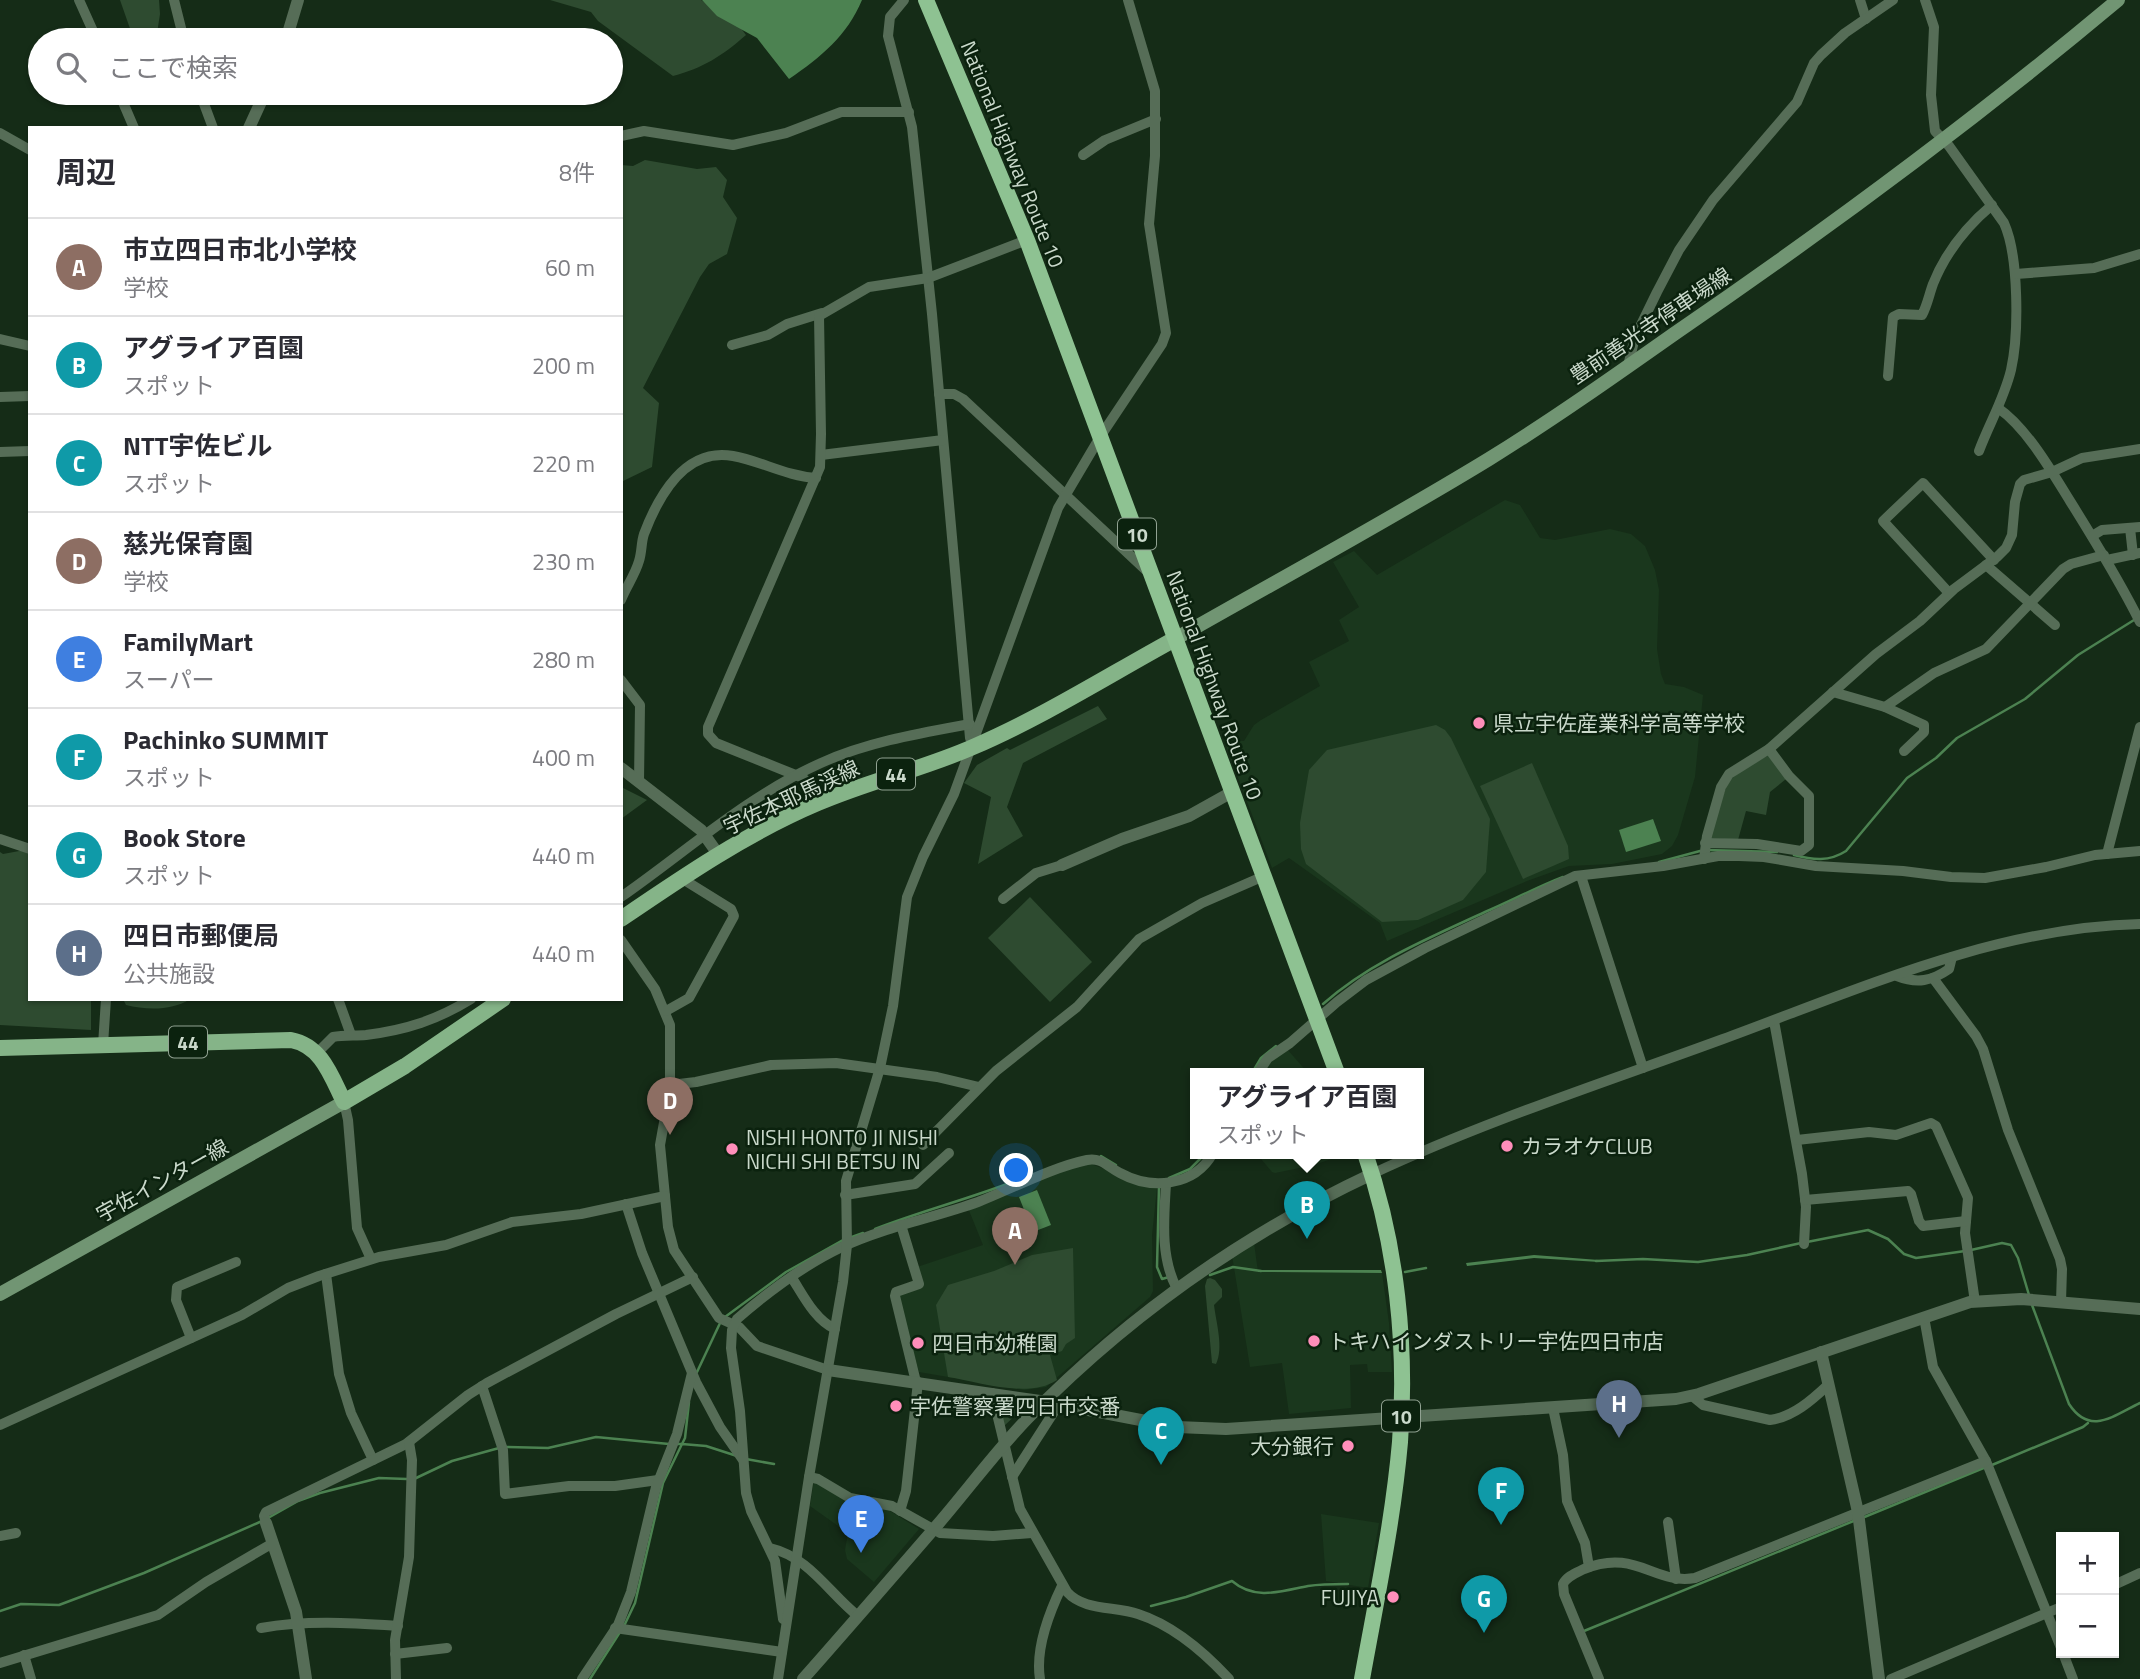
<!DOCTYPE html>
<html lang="ja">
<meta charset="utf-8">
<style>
:root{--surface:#fff;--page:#f7f7f7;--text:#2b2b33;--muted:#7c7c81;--line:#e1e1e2;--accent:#8a5870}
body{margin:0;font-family:"Titillium Web","Noto Sans JP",sans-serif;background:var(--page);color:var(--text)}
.controls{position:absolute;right:21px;bottom:21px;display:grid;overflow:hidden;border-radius:0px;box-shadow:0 2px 5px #0004}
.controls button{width:63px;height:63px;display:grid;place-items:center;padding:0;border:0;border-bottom:2px solid var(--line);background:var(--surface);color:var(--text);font:35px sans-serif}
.you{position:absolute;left:1017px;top:1171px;width:24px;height:24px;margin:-18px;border:5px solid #fff;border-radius:50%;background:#1a73e8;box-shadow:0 0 0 10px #1a73e833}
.badge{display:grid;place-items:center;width:46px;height:46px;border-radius:50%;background:var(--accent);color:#fff;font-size:23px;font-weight:700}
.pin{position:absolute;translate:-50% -58px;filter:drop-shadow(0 2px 4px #0008)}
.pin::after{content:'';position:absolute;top:37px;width:24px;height:21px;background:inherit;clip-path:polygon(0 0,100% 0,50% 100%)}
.popup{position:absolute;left:1190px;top:1068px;width:234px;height:91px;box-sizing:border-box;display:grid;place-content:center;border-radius:0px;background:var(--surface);filter:drop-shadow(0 2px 5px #0005);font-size:23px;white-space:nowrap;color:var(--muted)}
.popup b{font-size:26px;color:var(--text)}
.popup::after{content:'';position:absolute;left:50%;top:100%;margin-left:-14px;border:14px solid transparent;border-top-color:var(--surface)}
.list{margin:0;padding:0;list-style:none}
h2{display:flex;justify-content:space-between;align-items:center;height:91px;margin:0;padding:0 28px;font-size:30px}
h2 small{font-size:23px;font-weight:400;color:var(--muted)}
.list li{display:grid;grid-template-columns:46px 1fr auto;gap:21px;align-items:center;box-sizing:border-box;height:98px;padding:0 28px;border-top:2px solid var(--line)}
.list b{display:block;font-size:26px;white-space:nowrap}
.list p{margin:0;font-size:23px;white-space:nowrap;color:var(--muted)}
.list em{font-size:23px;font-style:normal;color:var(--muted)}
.icon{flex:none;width:38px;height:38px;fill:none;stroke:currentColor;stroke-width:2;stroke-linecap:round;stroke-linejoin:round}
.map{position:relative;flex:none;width:2140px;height:1679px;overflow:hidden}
.search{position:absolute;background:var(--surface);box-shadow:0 2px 5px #0004;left:28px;top:28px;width:595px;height:77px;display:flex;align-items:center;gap:18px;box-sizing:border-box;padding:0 24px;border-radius:38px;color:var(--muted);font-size:26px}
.panel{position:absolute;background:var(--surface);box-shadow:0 2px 5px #0004;left:28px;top:126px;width:595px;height:875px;border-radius:0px}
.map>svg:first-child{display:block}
.built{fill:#1a371d}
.green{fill:#2e4b30}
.water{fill:#4c8251}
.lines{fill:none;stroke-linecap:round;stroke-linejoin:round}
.stream{stroke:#4c8251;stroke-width:2.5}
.minor{stroke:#566d57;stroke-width:10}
.tertiary{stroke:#566d57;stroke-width:12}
.secondary{stroke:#719573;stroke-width:14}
.primary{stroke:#85b488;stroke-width:16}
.trunk{stroke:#8ec292;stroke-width:16}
.poi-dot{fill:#ff8eba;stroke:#0b220e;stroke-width:2.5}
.labels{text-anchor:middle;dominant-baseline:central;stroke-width:5;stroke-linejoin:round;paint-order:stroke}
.shield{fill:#0b220e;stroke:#91a292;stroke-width:2}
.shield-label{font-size:19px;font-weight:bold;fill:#cad9cb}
.street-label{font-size:21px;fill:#cad9cb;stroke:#0b220e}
.poi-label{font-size:21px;fill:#cad9cb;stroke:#0b220e;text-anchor:start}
</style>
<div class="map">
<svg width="2140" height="1679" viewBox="0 0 2140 1679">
<rect width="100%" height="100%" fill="#152c17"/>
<!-- built -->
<g class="built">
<polygon points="1505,500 1520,505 1540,538 1555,540 1610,529 1631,534 1645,546 1655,570 1659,590 1657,649 1661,674 1665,684 1684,687 1703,695 1695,777 1678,835 1672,846 1662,854 1612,864 1569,866 1527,881 1387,941 1380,923 1289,858 1272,868 1224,740 1244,741 1254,725 1261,720 1320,686 1309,662 1349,641 1339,620 1359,607 1333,562 1354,551 1377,575"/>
<polygon points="1287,1049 1308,1073 1263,1073 1273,1060"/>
<polygon points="1256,1153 1348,1153 1314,1165 1275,1173 1272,1172"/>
<polygon points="1088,1163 1157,1188 1152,1235 1153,1291 1150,1297 1046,1387 1024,1390 919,1372 897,1296 923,1286 917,1267 983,1245 968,1208 1077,1165"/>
<polygon points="1254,1243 1258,1272 1382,1273 1389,1323 1392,1372 1368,1372 1367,1364 1350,1365 1351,1408 1289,1414 1282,1363 1250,1367 1232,1255"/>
<polygon points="814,1480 890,1511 919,1529 874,1582 847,1559 845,1550 848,1533 810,1506"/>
<polygon points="1321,1514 1379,1523 1368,1588 1326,1581"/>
</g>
<!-- green -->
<g class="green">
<polygon points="120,0 159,0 160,14 156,40 134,40"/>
<path d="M 550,0 L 701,0 L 737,23 L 746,35 C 722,56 703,68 673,76 L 598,21 L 591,12 Z"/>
<polygon points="645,160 697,169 716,167 727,180 723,197 737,218 727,254 709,264 700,277 643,388 659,403 652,467 621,482 621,165 633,166"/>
<polygon points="1098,706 1107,719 1023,763 1007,807 1023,836 978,864 991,797 964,783 977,765 1007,748 1010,750"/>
<polygon points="1436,725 1445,730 1451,738 1490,819 1486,872 1463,900 1418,920 1382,922 1306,864 1301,849 1300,823 1309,770 1327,750"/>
<polygon points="1769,755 1786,779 1770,792 1766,815 1746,811 1738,840 1712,838 1709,835 1728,782 1739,772"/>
<polygon points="1532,763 1568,846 1569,859 1523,879 1480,786"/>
<polygon points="621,787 647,800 621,819"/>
<polygon points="30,849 30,999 91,999 91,1030 0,1025 0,852 3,854"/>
<polygon points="1030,897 1092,962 1050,1002 988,938"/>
<path d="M 123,999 L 190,999 C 172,1011 146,1010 126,1005 Z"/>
<path d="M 1073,1248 L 1075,1338 L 1066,1344 L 1062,1351 L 1050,1355 L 1057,1380 C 1029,1399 979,1382 948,1377 L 936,1305 L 948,1285 L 994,1271 L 1032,1255 Z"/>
<path d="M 1210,1278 L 1215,1280 L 1222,1289 L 1222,1297 L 1214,1305 C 1216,1322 1224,1348 1216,1364 L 1212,1363 L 1205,1286 L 1207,1279 Z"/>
<polygon points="995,1397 1027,1404 1002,1428"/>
</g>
<!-- water -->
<g class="water">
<path d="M 702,0 L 862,0 C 847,36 821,57 789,79 L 757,38 L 717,16 Z"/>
<polygon points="1653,819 1661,841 1626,852 1619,830"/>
<polygon points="1037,1190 1051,1225 1033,1232 1019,1197"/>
<polygon points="1534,1255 1599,1260 1599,1262 1534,1258 1467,1266 1466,1263"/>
<polygon points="1258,1270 1381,1270 1382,1273 1258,1272"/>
</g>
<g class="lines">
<!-- stream -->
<g class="stream">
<polyline points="1707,850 1777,852"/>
<path d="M 1794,855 C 1813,860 1829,862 1846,851 L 1907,778 L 1936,758 L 1957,738 L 2025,699 L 2078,655 L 2134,620"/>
<polyline points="1659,862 1700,851"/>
<path d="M 1323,1004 C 1369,963 1429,938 1485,912 C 1511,901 1537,887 1563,877"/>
<polyline points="1252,1073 1261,1058 1276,1046"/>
<polyline points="1101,1156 1116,1165"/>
<polyline points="1169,1178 1190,1169 1206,1153"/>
<polyline points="1159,1186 1157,1267 1162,1279 1169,1277"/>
<path d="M 875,1229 C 921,1211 969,1199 1015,1181"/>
<polyline points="849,1238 863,1233"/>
<polyline points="1807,1242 1868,1230 1888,1239 1904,1254 1916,1258 1965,1251"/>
<polyline points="1971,1250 2002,1243 2011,1245 2018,1258 2029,1295"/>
<polyline points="1596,1261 1643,1259 1698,1262 1747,1255 1801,1243"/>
<polyline points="1405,1272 1426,1268"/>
<polyline points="1210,1275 1233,1267 1261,1271"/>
<path d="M 2032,1305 L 2069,1404 C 2090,1436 2113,1416 2140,1403"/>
<polyline points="725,1317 786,1272 843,1240"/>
<polyline points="697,1372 721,1321"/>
<polyline points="676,1444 682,1444 685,1438 689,1402"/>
<polyline points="506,1447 548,1448 596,1437 669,1444"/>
<polyline points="746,1459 774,1464"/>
<polyline points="1992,1465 2083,1427 2088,1423"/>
<polyline points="414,1479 452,1461 499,1448"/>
<polyline points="268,1518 298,1501 320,1493 379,1478 407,1479"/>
<polyline points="1862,1518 1986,1467"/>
<path d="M 1151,1606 L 1186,1597 L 1232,1581 C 1255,1601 1282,1591 1308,1586 C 1321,1584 1335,1584 1348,1584"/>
<polyline points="0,1611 21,1604 59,1605 144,1573 262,1521"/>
<polyline points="624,1626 635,1603 663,1483 682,1444 706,1446 737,1456"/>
<polyline points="1584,1631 1856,1520"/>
<polyline points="590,1679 620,1632"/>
</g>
<!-- minor -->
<g class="minor">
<polyline points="79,0 97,40"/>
<polyline points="174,0 184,40"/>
<polyline points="904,0 890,17 888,36 912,127 932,314 970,738"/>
<polyline points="1860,0 1866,19"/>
<path d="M 1925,0 L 1934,27 L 1931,95 L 1935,131 L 1949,146 L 2004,223 C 2019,256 2019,334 2011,370 C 2004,399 1989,424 1979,451"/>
<polyline points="119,93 134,128"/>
<polyline points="200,93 213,128"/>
<polyline points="0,133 30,150"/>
<polyline points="621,136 644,131 733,145 786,133 841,112 909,112"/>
<polyline points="1083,155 1105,140 1156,119"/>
<polyline points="2016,274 2094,268 2140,254"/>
<polyline points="0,339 30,346"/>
<polyline points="732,345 768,335 787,324 822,313"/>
<polyline points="1628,366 1635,337 1657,292 1679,250 1713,200 1797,102 1814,63 1821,55 1845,33 1893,0"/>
<path d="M 1888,376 L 1893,317 L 1899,314 L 1922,315 C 1927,306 1929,295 1933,284 C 1945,254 1967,226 1992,205"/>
<polyline points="939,394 954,394 963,399 1149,573"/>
<polyline points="0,397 30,396"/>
<path d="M 1998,408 C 2027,428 2052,472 2070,501 C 2095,541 2119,580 2140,622"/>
<polyline points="0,452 30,451"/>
<polyline points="821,455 943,440"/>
<polyline points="2130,528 2133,555"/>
<polyline points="2092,536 2102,530 2140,527"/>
<polyline points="2107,560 2140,553"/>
<polyline points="1986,565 2055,625"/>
<polyline points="1949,593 1883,521 1923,483 1994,560"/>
<path d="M 621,600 C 626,587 635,575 639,561 C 642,552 641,543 644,534 C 658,497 685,447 733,456 C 761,461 786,476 816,478"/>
<polyline points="621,680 640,705 639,782"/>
<polyline points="1833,692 1885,707 1924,725 1924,732 1904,751"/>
<polyline points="1885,707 1934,673 1986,649 2063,569 2071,564 2104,555"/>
<polyline points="820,802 812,787 803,778 716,743 708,734 708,727 820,467 821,434 819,316 869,287 928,278 1027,240"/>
<polyline points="0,839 30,849"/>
<polyline points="1705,843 1757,844 1801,851 1809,845 1809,796 1789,776 1769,749"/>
<polyline points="2107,854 2140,727"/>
<polyline points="1704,859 1707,836 1721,787 1729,774 1769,749 1876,654 1920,621 1954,589 1997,557 2006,548 2012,535 2015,502 2020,484 2024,480 2052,472 2082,458 2140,449"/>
<polyline points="1581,876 1643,1068"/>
<path d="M 621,897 C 687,851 747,796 821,763 C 867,742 921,733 970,724"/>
<polyline points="1003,899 1036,873 1062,865"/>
<polyline points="621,940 655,989 670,1025 670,1089 660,1145 668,1227 674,1250 719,1318 739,1327 757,1346 828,1370"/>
<path d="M 1897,976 C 1917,984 1932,981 1949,969 L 1952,957"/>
<polyline points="1933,978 1976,1036 1983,1049 2008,1130 2060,1259 2062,1269 2061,1302"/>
<polyline points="338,999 351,1035"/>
<polyline points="666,1011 689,998 734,916 731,909 681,878"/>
<polyline points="1774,1021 1802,1174 1806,1207 1804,1244"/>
<polyline points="103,1045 106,999"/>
<path d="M 317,1053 L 333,1037 C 344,1035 355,1036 366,1035 C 406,1030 437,1020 471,999"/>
<polyline points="1258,1073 1268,1058 1290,1043 1337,1002 1366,980 1425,948 1575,876 1663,866 1718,856 1739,856 1764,857 1816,866 1903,871 1951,877 1985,878 2046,867 2095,855 2140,851"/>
<polyline points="670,1085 696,1082 771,1065 836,1063 937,1077 979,1087"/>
<polyline points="344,1102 348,1120 357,1228 371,1259"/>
<polyline points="1797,1140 1869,1132 1896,1135 1931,1123 1936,1126 1968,1198 1965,1233 1975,1302"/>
<polyline points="923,1145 996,1071 1077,1007 1139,939 1202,903 1264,876"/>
<path d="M 1372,1174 C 1485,1121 1606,1082 1723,1039 C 1857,990 1996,927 2140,924"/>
<path d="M 1166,1184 C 1164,1219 1160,1257 1177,1289"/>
<polyline points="845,1195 915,1184 949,1153"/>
<polyline points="1805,1200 1908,1191 1911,1194 1919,1221 1923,1226 1966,1221"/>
<polyline points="626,1204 642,1253 696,1382 720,1427 743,1460"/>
<polyline points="901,1225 919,1284 896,1292 895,1296 916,1382"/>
<polyline points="326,1274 339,1374 351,1413 373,1460"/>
<path d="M 792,1278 C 803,1295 815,1320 835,1329"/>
<polyline points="1924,1317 1933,1367 1986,1461 2061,1648"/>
<polyline points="191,1338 176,1300 177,1287 236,1262"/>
<polyline points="482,1386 503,1450 505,1494 569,1486 615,1486 658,1480"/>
<path d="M 992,1393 L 1020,1509 L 1067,1592 C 1084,1611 1115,1606 1138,1614 C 1172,1625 1205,1653 1229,1679"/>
<path d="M 1692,1396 L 1703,1405 L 1770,1420 C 1793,1417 1812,1400 1828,1385"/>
<polyline points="1553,1408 1563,1455 1567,1501 1585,1543 1589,1567"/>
<polyline points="0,1425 242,1315 288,1288 319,1276 379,1257 446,1245 512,1222 581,1214 665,1196"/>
<polyline points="809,1477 818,1479 850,1498 892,1506 940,1533 993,1536 1032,1533"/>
<polyline points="1012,1477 1059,1404"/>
<polyline points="900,1511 906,1491 918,1382"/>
<polyline points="1668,1522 1676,1579"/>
<polyline points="266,1523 264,1516 266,1512 406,1444 468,1395 487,1383 616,1314 693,1277"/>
<polyline points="0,1536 16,1533"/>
<path d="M 770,1548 C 809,1557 829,1593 858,1616"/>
<polyline points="2114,1585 2140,1573"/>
<path d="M 783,1619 L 775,1561 L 751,1511 L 746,1493 L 740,1411 L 731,1348 L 732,1330 L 737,1319 C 768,1292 804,1265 842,1247 C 885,1227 933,1218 978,1202 C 1011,1189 1053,1167 1087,1160 C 1101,1157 1108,1167 1120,1173 C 1151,1190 1194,1187 1213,1153"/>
<path d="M 261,1628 C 307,1620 351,1623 398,1626"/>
<polyline points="615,1628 782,1652"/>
<polyline points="2063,1653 2073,1679"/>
<polyline points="395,1654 447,1648"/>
<polyline points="24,1655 31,1679"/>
<polyline points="0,1663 158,1615 206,1582 273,1543"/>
<polyline points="396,1679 395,1640 409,1557 412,1460 409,1442"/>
<polyline points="582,1679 618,1625 631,1592 656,1487 677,1434 692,1373"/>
<polyline points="778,1679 809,1477 843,1282 847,1245 846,1181 880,1068 893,1006 907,897 923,857 954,794 1058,508 1100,437 1162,344 1166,333 1149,224 1155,156 1155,91 1128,0"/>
<path d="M 1040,1679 C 1035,1649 1049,1613 1062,1586"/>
<path d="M 1599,1679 L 1564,1594 L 1563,1584 C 1567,1576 1576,1573 1584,1569 C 1636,1548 1654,1585 1695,1578 L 1986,1461"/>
<polyline points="1891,1679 2061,1607"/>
</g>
<!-- tertiary -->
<g class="tertiary">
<polyline points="286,40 298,0"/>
<polyline points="249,128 265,93"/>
<polyline points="621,768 701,830 718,854"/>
<polyline points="1062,865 1122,839 1189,816 1232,792"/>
<polyline points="1821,1352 1858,1512 1879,1679"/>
<polyline points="828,1370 1047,1402 1177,1427 1226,1429 1676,1399 1699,1394 1970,1302 2021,1299 2140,1309"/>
<polyline points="266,1523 296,1612 306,1679"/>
<path d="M 803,1679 C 849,1627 894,1575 939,1523 C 969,1488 996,1451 1028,1418 C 1127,1317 1244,1234 1372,1174"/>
</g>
<!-- secondary -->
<g class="secondary">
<path d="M 1175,639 C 1280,579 1386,522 1489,459 C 1552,420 1613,377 1674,334 C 1826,230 1976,119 2118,0"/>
<polyline points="0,1294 344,1102"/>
</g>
<!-- primary -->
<g class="primary">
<path d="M 621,919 C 684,876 747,833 818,803 C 869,781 923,769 973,747 C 1043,717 1109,675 1175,639"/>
<path d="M 0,1048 L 291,1040 C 322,1046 331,1076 344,1102 L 405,1066 L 503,999"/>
</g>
<!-- trunk -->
<g class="trunk">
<polyline points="926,0 1027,240 1337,1073"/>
<path d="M 1362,1679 C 1376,1601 1393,1522 1400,1442 C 1407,1346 1397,1245 1365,1153"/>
</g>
</g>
<!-- markers -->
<g class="poi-dot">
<circle cx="1479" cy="723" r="7"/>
<circle cx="1507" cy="1146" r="7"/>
<circle cx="732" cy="1149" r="7"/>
<circle cx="1314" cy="1341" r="7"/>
<circle cx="918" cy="1343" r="7"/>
<circle cx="896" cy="1406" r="7"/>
<circle cx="1348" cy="1446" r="7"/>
<circle cx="1393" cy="1597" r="7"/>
</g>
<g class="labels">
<!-- shield labels -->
<g class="shield">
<rect x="1118" y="518.5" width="38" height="31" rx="5"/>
<rect x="877" y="758.5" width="38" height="31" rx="5"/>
<rect x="169" y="1026.5" width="38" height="31" rx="5"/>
<rect x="1382" y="1400.5" width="38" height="31" rx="5"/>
</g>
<g class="shield-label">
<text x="1137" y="534">10</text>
<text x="896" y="774">44</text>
<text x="188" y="1042">44</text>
<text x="1401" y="1416">10</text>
</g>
<!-- street labels -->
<g class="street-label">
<text transform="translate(1013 154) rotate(68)">National Highway Route 10</text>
<text transform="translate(1650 325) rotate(-34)">豊前善光寺停車場線</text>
<text transform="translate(1215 685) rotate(70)">National Highway Route 10</text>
<text transform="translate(791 797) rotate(-25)">宇佐本耶馬渓線</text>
<text transform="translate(162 1180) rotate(-29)">宇佐インター線</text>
</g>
<!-- poi labels -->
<g class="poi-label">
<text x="1493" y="723">県立宇佐産業科学高等学校</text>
<text x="746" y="1137">NISHI HONTO JI NISHI<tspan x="746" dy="24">NICHI SHI BETSU IN</tspan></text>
<text x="1521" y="1146">カラオケCLUB</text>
<text x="1328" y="1341">トキハインダストリー宇佐四日市店</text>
<text x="932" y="1343">四日市幼稚園</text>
<text x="910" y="1406">宇佐警察署四日市交番</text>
<text x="1334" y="1446" text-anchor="end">大分銀行</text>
<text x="1379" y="1597" text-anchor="end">FUJIYA</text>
</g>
</g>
</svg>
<div class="controls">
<button>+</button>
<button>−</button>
</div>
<div class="you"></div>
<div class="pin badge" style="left:1015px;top:1265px;background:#8d6e63">A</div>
<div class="pin badge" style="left:1307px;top:1239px;background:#0f9aa8">B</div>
<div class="popup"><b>アグライア百園</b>スポット</div>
<div class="pin badge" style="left:1161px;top:1465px;background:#0f9aa8">C</div>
<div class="pin badge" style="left:670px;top:1135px;background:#8d6e63">D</div>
<div class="pin badge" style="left:861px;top:1553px;background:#3f7fe0">E</div>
<div class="pin badge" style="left:1501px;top:1525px;background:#0f9aa8">F</div>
<div class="pin badge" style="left:1484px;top:1633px;background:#0f9aa8">G</div>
<div class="pin badge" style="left:1619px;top:1438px;background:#5c6f8a">H</div>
<div class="search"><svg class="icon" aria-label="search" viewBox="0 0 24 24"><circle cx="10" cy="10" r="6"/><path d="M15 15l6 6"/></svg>ここで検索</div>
<section class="panel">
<h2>周辺<small>8件</small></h2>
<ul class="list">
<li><span class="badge" style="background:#8d6e63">A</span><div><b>市立四日市北小学校</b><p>学校</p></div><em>60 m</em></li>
<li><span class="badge" style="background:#0f9aa8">B</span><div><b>アグライア百園</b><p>スポット</p></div><em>200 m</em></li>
<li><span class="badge" style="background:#0f9aa8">C</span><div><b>NTT宇佐ビル</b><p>スポット</p></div><em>220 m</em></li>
<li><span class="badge" style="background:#8d6e63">D</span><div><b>慈光保育園</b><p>学校</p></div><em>230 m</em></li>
<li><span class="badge" style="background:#3f7fe0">E</span><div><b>FamilyMart</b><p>スーパー</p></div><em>280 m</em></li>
<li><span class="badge" style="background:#0f9aa8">F</span><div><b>Pachinko SUMMIT</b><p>スポット</p></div><em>400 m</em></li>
<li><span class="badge" style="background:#0f9aa8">G</span><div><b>Book Store</b><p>スポット</p></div><em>440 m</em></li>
<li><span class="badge" style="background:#5c6f8a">H</span><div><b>四日市郵便局</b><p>公共施設</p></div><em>440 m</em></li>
</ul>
</section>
</div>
